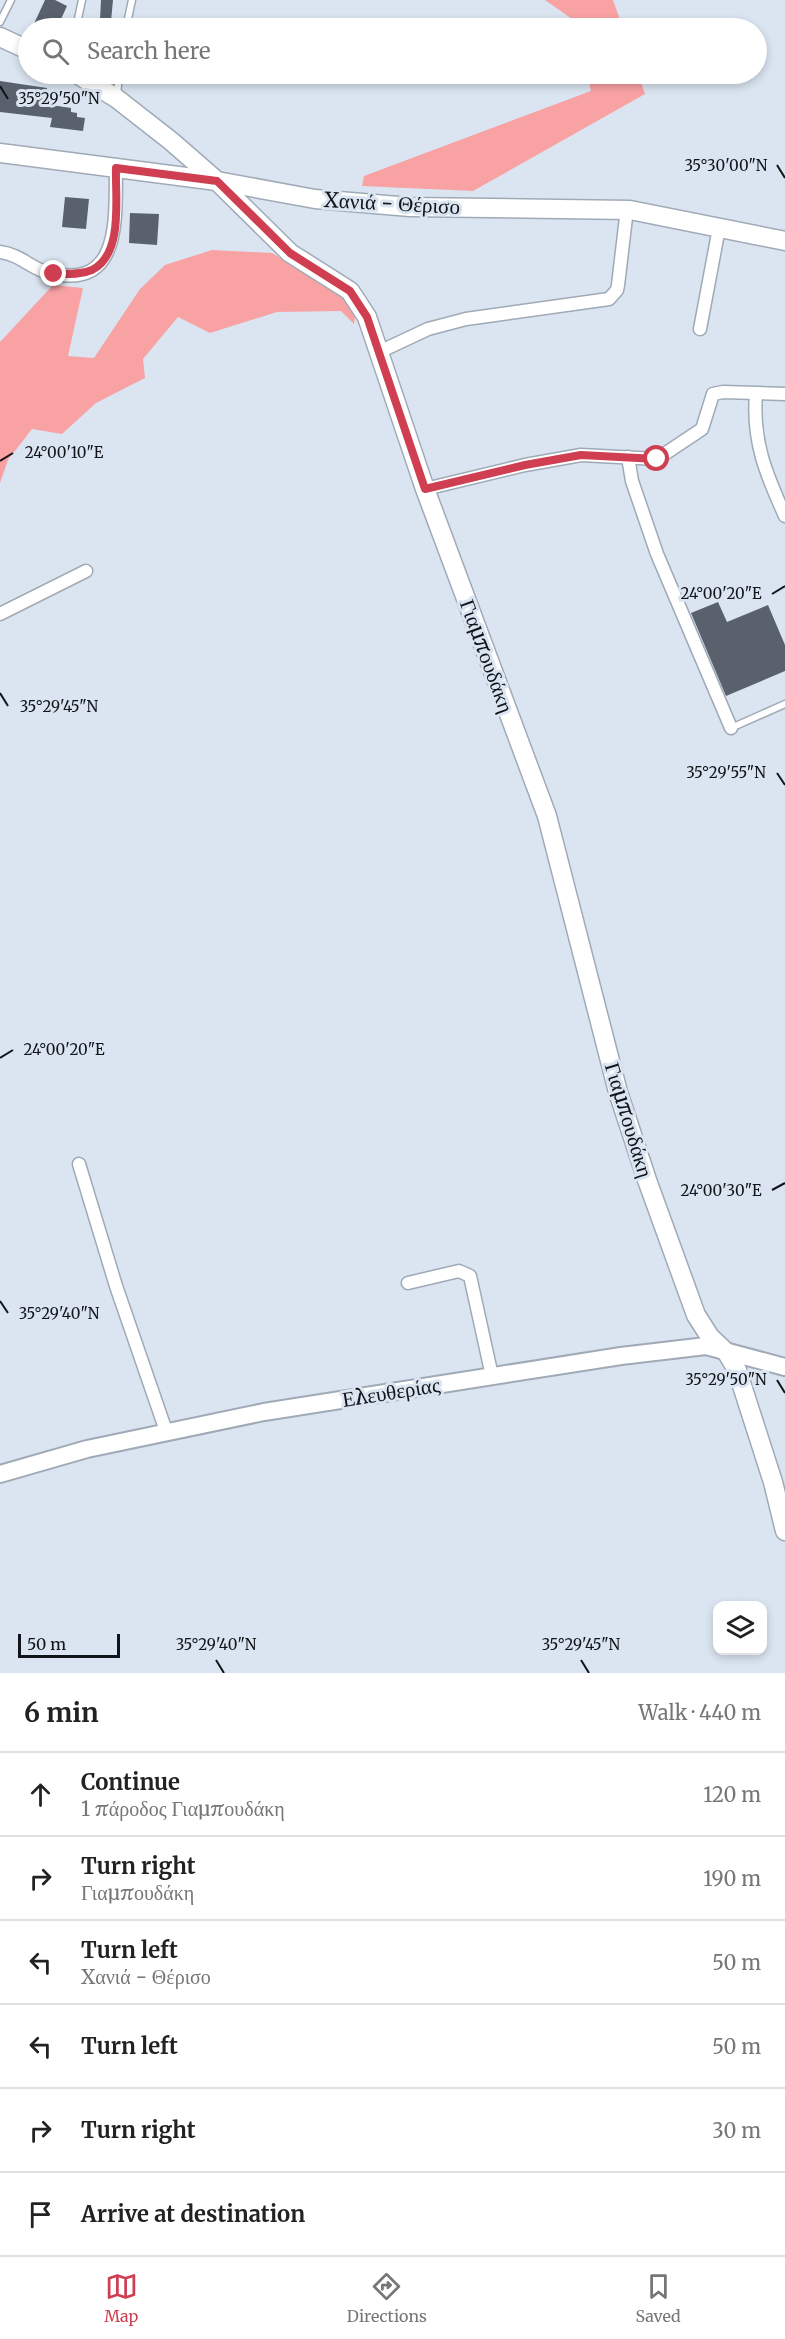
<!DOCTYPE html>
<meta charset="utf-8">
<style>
:root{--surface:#fff;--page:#f2f2f2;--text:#222;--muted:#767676;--line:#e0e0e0;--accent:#cf3f51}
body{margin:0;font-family:Merriweather,serif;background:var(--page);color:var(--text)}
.controls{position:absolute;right:18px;bottom:18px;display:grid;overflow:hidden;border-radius:12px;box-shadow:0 3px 9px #0003}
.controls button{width:54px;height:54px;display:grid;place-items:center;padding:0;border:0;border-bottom:2px solid var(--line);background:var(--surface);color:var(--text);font:30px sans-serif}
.scale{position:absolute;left:18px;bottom:15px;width:102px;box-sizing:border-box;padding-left:6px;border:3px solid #111418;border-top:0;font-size:16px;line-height:21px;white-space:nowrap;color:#111418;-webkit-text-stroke:4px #dae5f1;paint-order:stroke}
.stop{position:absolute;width:18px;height:18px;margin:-14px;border:4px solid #cf3f51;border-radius:50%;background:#fff}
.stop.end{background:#cf3f51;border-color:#fff;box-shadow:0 2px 6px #0008}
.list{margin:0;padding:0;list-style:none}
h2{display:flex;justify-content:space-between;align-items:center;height:78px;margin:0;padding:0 24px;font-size:26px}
h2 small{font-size:20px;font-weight:400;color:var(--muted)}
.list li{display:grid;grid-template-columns:39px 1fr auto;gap:18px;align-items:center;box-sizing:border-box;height:84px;padding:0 24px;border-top:2px solid var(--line)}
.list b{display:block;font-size:22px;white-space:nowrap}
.list p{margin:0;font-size:20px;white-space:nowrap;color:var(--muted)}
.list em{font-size:20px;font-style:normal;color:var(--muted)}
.icon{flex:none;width:33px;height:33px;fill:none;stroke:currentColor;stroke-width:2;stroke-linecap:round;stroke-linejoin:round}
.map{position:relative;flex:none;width:785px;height:1673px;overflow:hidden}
.search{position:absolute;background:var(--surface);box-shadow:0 3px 9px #0003;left:18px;right:18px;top:18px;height:66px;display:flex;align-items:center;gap:15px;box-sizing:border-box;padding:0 21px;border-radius:33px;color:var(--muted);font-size:22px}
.sheet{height:582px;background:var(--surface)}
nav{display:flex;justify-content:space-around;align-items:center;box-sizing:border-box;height:84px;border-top:2px solid var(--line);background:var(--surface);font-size:16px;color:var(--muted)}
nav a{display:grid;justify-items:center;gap:3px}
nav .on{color:var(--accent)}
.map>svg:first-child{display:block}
.green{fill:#f9a2a4}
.building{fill:#59616c}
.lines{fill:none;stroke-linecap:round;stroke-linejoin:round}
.service-casing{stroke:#a0aab6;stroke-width:9}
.minor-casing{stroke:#a0aab6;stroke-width:15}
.tertiary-casing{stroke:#a0aab6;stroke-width:20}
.secondary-casing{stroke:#a0aab6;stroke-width:21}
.service{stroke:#fff;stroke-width:6}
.minor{stroke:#fff;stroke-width:12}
.tertiary{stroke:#fff;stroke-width:16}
.secondary{stroke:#fff;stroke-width:18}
.route{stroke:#cf3f51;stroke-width:8}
.ticks{fill:none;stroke:#111418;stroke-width:2}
.labels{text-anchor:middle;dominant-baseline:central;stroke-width:6;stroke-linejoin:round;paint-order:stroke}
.street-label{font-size:21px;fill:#111418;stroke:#dae5f1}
.ticks-label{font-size:15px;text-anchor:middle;fill:#111418;stroke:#dae5f1;stroke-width:6;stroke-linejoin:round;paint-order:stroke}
</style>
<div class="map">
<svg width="785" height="1673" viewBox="0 0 785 1673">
<rect width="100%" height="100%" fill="#dae5f1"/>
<!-- green -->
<g class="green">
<polygon points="545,0 613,0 623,28 577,28 575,21"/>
<polygon points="587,74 638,74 645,94 473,191 362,186 364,176 591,91"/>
<polygon points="212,250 272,253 330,286 356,308 354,324 341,311 277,312 210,333 178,317 143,359 145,378 96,403 62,434 32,429 8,460 0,483 0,342 53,285 83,288 68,356 94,358 140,289 165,265"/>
</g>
<!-- building -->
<g class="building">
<polygon points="45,0 55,0 67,6 57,28 32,28"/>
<polygon points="101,0 113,0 111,21 100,20"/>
<polygon points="0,81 47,88 45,104 71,108 71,112 77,113 77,117 85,118 83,131 50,127 52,118 0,112"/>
<polygon points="65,197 89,199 86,229 62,227"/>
<polygon points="130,213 159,214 157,245 129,243"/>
<polygon points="718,602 727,622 768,605 785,645 785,671 726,696 691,613"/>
</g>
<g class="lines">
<!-- service casing -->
<g class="service-casing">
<g id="service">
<polyline points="0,22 11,0"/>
<polyline points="76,28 82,0"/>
<polyline points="126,28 132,0"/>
<polyline points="117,95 119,74"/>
<polyline points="731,728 785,704"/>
</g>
</g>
<!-- minor casing -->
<g class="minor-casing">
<g id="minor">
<path d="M 0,252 C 21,255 29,267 46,272 C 123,293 115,217 116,168"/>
<polyline points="700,329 719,228"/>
<polyline points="379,352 428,329 466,319 609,299 617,290 618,285 627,209"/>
<path d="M 756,394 C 752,441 766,474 785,516"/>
<polyline points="628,457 632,481 657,554 731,728"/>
<polyline points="425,489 525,465 581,455 657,459 702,429 713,394 723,392 785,394"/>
<polyline points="0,614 86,571"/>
<polyline points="79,1164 116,1286 166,1431"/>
<polyline points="408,1283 459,1271 470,1276 492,1376"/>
</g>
</g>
<!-- tertiary casing -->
<g class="tertiary-casing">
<polyline id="tertiary" points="0,1474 87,1449 264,1412 621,1356 706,1346 785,1367"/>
</g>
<!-- secondary casing -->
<g class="secondary-casing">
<g id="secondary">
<polyline points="0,37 28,50"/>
<polyline points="77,74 116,98 171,141 217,181 290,253 350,291 367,317 425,489 547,816 618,1092 647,1180 696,1315 710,1337 727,1353 737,1370 773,1482 785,1531"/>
<polyline points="0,153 217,181 315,199 410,207 630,210 785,241"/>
</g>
</g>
<!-- service -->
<use href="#service" class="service"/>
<!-- minor -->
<use href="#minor" class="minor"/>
<!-- tertiary -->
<use href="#tertiary" class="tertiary"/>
<!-- secondary -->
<use href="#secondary" class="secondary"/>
</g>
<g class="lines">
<!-- route -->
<path class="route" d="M 54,274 C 66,274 80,275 92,270 C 124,254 115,197 116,168 L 217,181 L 290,253 L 350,291 L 367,317 L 425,489 L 525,465 L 581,455 L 657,459"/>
</g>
<!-- ticks -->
<path class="ticks" d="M 0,86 L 8,99M 777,165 L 785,178M 0,461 L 13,453M 772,594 L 785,586M 0,693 L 8,706M 777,773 L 785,785M 0,1058 L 13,1050M 772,1190 L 785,1183M 0,1301 L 8,1313M 777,1380 L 785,1393M 216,1660 L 224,1673M 581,1660 L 589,1673"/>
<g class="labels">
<!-- street labels -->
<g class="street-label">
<text transform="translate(392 203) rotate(3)">Χανιά - Θέρισο</text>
<text transform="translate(487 656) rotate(70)">Γιαμπουδάκη</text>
<text transform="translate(629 1120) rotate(73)">Γιαμπουδάκη</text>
<text transform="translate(391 1392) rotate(-9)">Ελευθερίας</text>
</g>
</g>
<g class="ticks-label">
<text x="59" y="104">35°29'50"N</text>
<text x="726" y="171">35°30'00"N</text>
<text x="64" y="458">24°00'10"E</text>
<text x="721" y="599">24°00'20"E</text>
<text x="59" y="712">35°29'45"N</text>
<text x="726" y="778">35°29'55"N</text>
<text x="64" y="1055">24°00'20"E</text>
<text x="721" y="1196">24°00'30"E</text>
<text x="59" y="1319">35°29'40"N</text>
<text x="726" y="1385">35°29'50"N</text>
<text x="216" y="1650">35°29'40"N</text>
<text x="581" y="1650">35°29'45"N</text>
</g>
</svg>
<div class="controls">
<button><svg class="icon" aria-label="layers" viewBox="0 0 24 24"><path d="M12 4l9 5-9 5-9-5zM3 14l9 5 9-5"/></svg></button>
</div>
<div class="scale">50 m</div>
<div class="stop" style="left:657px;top:459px"></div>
<div class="stop end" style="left:54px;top:274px"></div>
<div class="search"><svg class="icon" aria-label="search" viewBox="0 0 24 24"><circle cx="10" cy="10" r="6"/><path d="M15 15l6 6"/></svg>Search here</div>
</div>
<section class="sheet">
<h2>6 min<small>Walk · 440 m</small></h2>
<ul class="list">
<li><svg class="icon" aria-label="ahead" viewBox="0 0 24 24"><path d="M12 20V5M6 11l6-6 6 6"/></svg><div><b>Continue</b><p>1 πάροδος Γιαμπουδάκη</p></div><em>120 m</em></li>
<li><svg class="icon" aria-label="right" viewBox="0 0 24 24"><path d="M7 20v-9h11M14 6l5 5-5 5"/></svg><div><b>Turn right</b><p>Γιαμπουδάκη</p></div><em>190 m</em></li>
<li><svg class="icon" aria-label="left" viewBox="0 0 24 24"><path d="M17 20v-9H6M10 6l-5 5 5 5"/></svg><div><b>Turn left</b><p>Χανιά - Θέρισο</p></div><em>50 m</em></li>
<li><svg class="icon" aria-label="left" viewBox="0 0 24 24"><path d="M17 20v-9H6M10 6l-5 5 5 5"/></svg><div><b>Turn left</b></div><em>50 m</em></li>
<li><svg class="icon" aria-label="right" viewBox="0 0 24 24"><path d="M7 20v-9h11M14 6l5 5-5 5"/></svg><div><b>Turn right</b></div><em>30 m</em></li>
<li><svg class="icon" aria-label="arrive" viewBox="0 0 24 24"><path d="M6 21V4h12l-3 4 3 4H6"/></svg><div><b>Arrive at destination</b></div></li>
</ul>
</section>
<nav>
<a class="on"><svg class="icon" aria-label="map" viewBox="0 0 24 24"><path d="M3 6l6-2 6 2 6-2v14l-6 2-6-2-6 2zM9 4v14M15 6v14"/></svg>Map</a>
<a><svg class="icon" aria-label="directions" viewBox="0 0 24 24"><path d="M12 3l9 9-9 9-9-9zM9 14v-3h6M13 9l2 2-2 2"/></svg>Directions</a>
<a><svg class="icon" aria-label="saved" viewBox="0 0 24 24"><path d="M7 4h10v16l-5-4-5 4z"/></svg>Saved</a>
</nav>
